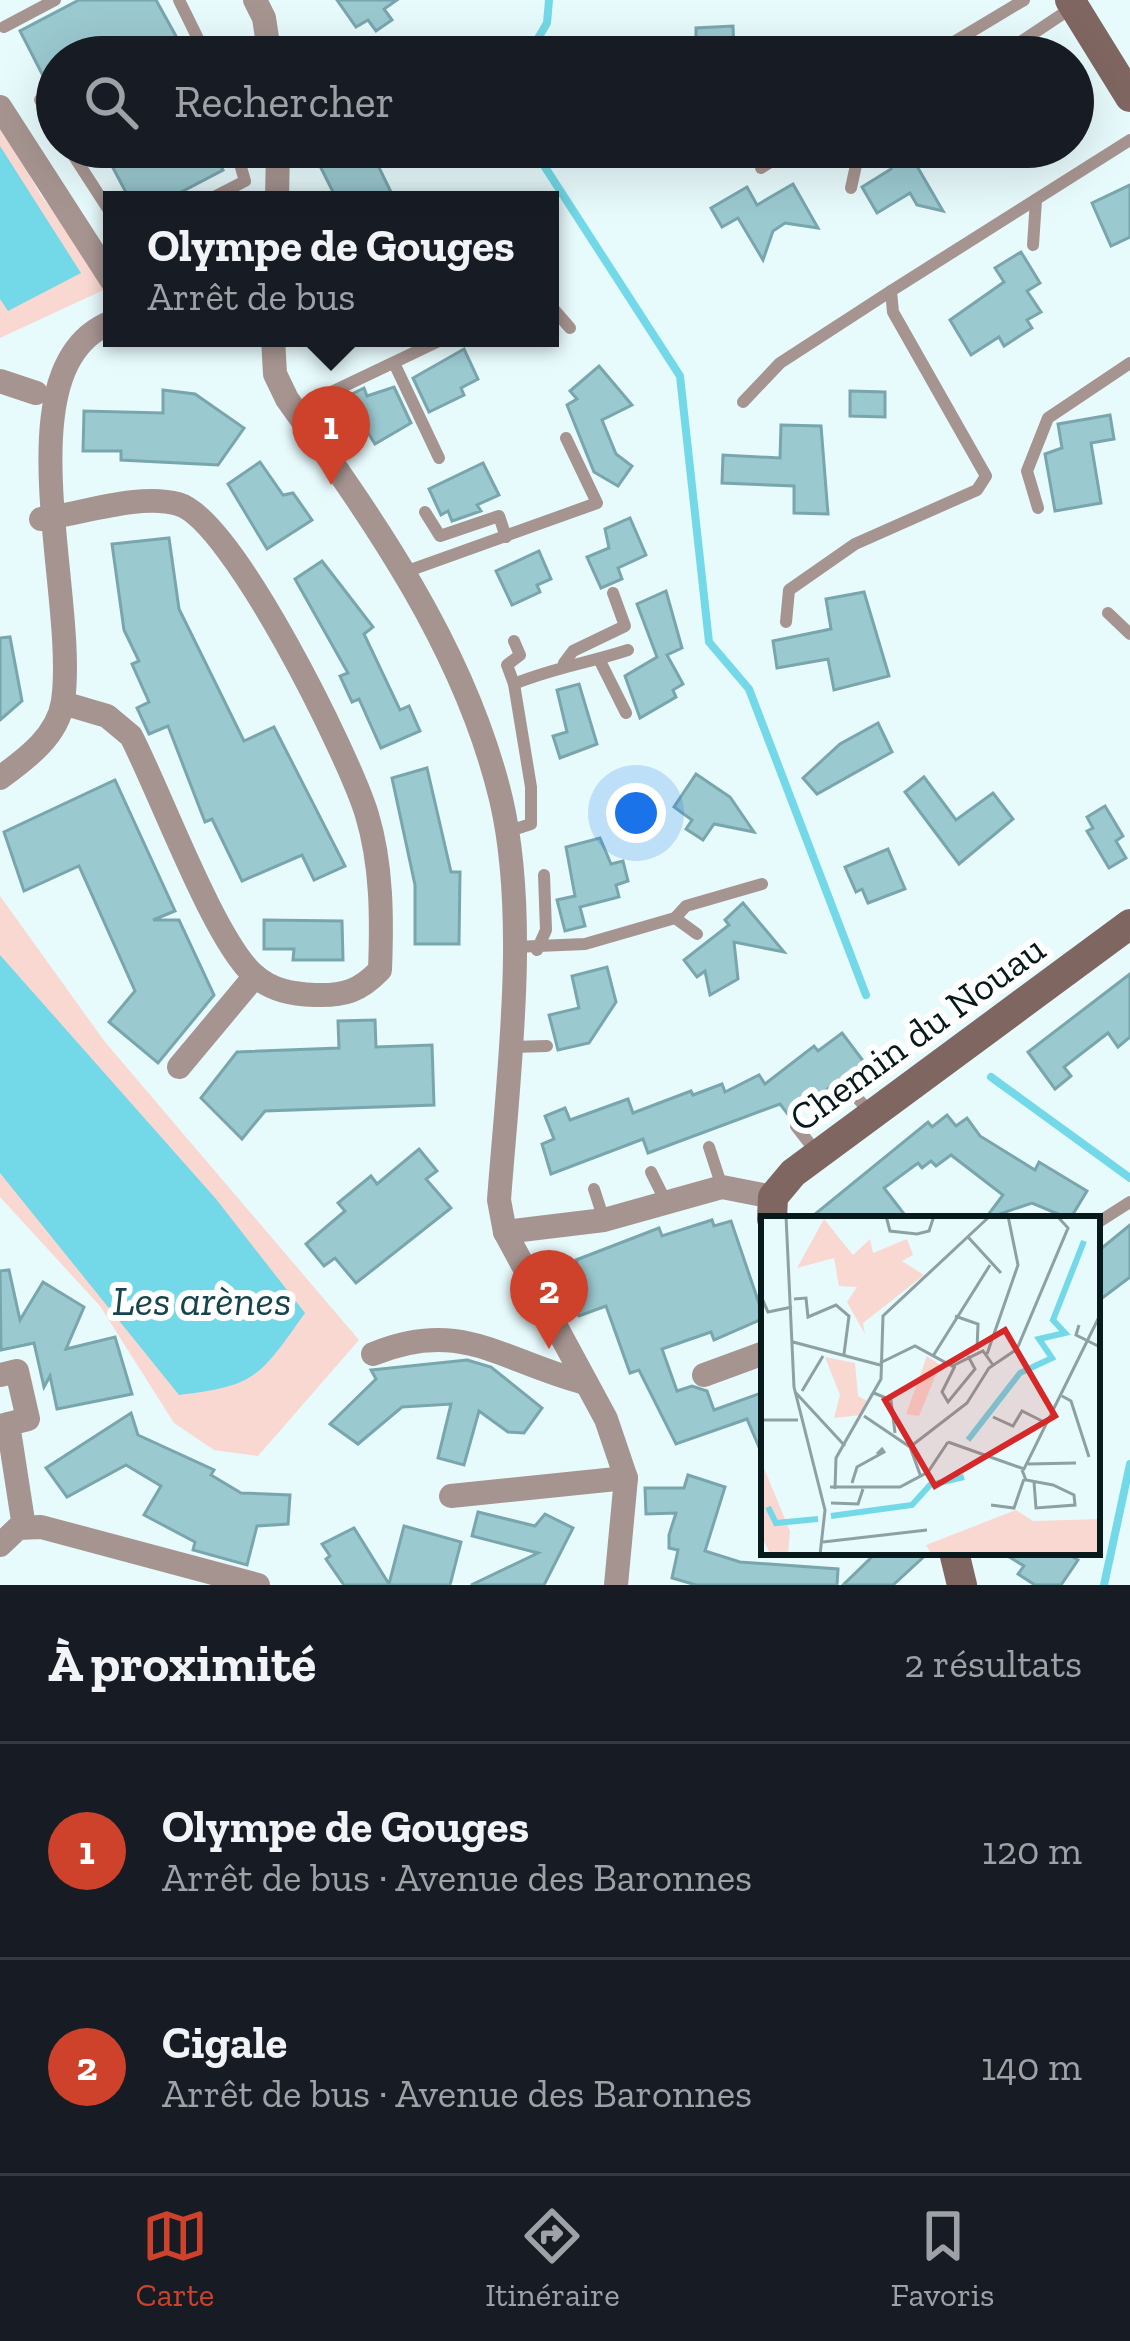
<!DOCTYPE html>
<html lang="fr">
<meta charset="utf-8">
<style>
:root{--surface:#171b24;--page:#20242c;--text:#f1f3f6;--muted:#9ea1a6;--line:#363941;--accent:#ce422c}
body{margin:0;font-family:"Zilla Slab",serif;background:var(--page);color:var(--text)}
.you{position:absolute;left:636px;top:813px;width:42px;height:42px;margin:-30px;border:9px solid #fff;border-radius:50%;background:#1a73e8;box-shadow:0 0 0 18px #1a73e833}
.badge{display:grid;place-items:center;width:78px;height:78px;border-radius:50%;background:var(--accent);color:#fff;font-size:39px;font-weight:700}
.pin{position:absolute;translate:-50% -99px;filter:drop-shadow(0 3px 6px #0008)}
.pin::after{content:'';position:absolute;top:63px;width:42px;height:36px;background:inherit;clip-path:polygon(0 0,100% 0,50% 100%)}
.popup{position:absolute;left:103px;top:191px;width:456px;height:156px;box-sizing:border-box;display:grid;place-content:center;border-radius:0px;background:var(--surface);filter:drop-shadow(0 3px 9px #0005);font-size:39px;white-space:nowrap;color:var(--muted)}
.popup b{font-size:45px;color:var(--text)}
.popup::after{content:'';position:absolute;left:50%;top:100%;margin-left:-24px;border:24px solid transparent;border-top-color:var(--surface)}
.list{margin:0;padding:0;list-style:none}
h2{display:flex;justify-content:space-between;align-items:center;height:156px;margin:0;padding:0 48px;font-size:51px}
h2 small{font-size:39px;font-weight:400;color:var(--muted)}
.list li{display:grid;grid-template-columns:78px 1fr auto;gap:36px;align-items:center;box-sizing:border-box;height:216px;padding:0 48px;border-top:3px solid var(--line)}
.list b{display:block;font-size:45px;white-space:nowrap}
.list p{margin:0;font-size:39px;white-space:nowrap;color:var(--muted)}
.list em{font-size:39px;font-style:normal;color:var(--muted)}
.icon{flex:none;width:66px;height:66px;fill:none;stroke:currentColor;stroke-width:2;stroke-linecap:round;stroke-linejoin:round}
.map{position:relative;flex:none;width:1130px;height:1585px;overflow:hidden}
.search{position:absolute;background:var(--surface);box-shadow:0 12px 48px #0002;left:36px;right:36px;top:36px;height:132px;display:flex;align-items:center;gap:30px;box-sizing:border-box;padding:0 42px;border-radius:66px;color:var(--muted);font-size:45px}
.sheet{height:588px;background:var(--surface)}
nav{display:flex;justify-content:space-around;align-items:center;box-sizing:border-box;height:168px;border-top:3px solid var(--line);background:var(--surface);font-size:33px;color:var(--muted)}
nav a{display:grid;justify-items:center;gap:6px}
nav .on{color:var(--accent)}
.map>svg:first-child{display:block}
.green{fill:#f9d8d1}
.water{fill:#73d9e8}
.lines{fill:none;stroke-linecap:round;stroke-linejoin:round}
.stream{stroke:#73d9e8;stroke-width:8}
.building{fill:#9bc9d0;stroke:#79a6ad;stroke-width:3}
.lane{stroke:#a69490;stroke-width:12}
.street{stroke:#a69490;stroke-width:24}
.secondary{stroke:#7f6661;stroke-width:30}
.labels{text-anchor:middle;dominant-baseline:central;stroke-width:12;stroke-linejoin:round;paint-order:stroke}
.street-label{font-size:39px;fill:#07191b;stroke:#fff}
.water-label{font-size:42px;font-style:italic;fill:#16454c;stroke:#fff}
.inset-river{fill:none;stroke:#73d9e8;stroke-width:6}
.inset-road{fill:none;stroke:#8da0a2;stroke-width:3}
.view{fill:#d62828;fill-opacity:0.15;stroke:#d62828;stroke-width:6}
.inset-edge{fill:none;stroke:#07191b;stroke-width:6}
</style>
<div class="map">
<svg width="1130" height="1585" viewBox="0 0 1130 1585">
<rect width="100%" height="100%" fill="#e7fafc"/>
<!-- green -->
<g class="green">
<polygon points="0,123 40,194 110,287 0,338"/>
<polygon points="0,896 105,1042 359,1340 258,1456 214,1450 174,1423 100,1306 0,1197"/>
</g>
<!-- water -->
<g class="water">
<polygon points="0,146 81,273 8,311 0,299"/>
<path d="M 0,955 L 216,1199 L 305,1313 C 260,1376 257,1386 179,1395 L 0,1173 Z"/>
</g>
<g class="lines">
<!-- stream -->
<g class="stream">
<polyline points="527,57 547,23 549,0"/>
<polyline points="532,147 680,376 709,642 749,689 866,995"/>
<polyline points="991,1077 1130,1178"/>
<polyline points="1104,1585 1130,1464"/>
</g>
</g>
<!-- building -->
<g class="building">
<polygon points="79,0 156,0 177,38 141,57 57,57 57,103 20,31"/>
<polygon points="337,0 397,0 384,9 392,20 376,31 368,20 356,27"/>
<polygon points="733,26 734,52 696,57 696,28"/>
<polygon points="102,147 211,147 223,170 166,200 130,200"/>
<polygon points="332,147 352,147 360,159 372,153 391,192 375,200 337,200 316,158"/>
<polygon points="896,147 922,147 918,168 943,211 917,205 910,193 877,213 862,187 891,169"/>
<polygon points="793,184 818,228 785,223 773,231 763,260 738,218 722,227 711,208 747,187 757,205"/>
<polygon points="1130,185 1130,237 1111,246 1092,203"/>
<polygon points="1021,252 1040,283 1027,291 1041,312 1027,320 1032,328 1004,346 999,337 971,355 950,320 1004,282 995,268"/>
<polygon points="464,349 478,379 461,388 464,395 429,412 413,378"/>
<polygon points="599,366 632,405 602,420 616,454 632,466 618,486 594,472 567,405 577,399 570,391"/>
<polygon points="394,387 411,423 375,444 346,397 364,388 367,396"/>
<polygon points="163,390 195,394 244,428 218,465 121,460 121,451 83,451 84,411 163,413"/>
<polygon points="850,391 885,392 885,417 850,416"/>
<polygon points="1110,415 1114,439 1091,443 1101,503 1055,511 1045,454 1062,448 1058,424"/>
<polygon points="781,425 821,426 828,514 794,513 794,486 722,483 723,455 780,458"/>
<polygon points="260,462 283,495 293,493 312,520 267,549 228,484"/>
<polygon points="483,463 499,495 477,505 481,511 452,521 448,511 441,515 429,489"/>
<polygon points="630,518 646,555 618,568 622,579 601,588 587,557 609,548 605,529"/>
<polygon points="169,538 179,609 244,741 274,727 345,866 314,880 302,855 242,881 212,819 205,822 168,726 149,734 137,708 149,702 132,664 139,661 124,630 112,544"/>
<polygon points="539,551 551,579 537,585 540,592 512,605 496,571"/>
<polygon points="322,561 373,627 364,634 400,710 409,706 420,731 381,748 359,699 352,702 340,676 348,673 295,579"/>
<polygon points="666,591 682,648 667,655 683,684 673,690 676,697 640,718 625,676 657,657 637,604"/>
<polygon points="864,592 889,676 834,690 828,659 777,668 773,641 831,629 826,599"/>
<polygon points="10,637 22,701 0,720 0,638"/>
<polygon points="579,684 597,744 560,758 553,736 567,732 557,690"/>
<polygon points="878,723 892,752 817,794 803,778 840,744"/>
<polygon points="427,768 451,872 460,872 459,944 415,944 415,885 392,778"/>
<polygon points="696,774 730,797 754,832 714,824 703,840 686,829 692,820 674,807"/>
<polygon points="924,777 956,820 993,793 1013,819 959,864 905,792"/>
<polygon points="115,780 175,911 153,920 179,920 214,995 158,1063 109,1022 135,991 79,866 24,891 4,832"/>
<polygon points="1105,806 1123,836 1116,841 1126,858 1109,868 1087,831 1093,828 1087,817"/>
<polygon points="600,838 611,864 623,861 628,881 616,885 619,897 580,907 585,926 565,931 557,900 575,896 566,847"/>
<polygon points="888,849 905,889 868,903 862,889 856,892 845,867"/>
<polygon points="743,903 784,952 734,942 738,979 710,995 705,971 697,977 684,960 729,925 725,920"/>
<polygon points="264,920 342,921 343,960 293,960 294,949 264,949"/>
<polygon points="607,967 616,1002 589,1043 558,1050 549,1015 579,1008 572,976"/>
<polygon points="1130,974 1130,1037 1118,1047 1108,1033 1064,1067 1071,1076 1055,1089 1028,1052"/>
<polygon points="375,1020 376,1047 432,1045 434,1105 265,1111 242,1139 201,1098 237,1052 339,1048 338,1021"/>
<polygon points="842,1033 864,1062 790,1117 780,1104 648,1153 643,1139 551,1174 542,1144 554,1139 545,1116 565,1108 570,1120 628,1099 633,1113 691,1091 693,1095 722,1084 725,1092 759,1075 765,1084 814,1046 818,1051"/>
<polygon points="947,1115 956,1126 967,1118 980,1136 1035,1170 1039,1162 1087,1191 1070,1219 1032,1203 985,1219 1003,1195 951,1155 936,1166 931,1161 922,1168 918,1163 884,1188 908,1219 809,1219 928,1122 932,1127"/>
<polygon points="419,1149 437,1171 426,1179 451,1208 356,1283 335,1258 324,1266 306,1244 345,1211 338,1203 371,1176 377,1184"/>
<polygon points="712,1220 714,1226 731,1221 764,1318 714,1340 711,1332 662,1349 677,1391 692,1386 707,1391 714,1410 764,1392 764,1459 747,1419 676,1444 639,1370 630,1373 606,1306 579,1316 565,1293 584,1286 576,1260 659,1228 662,1236"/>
<polygon points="1130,1225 1130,1277 1097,1302 1097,1252"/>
<polygon points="9,1270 20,1320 43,1282 84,1307 66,1349 115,1337 132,1394 57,1409 50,1376 44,1387 34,1343 1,1350 0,1271"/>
<polygon points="467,1360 491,1367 542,1408 524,1433 508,1432 479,1411 464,1465 438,1458 451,1404 402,1407 358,1444 330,1424 376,1379 371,1370"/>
<polygon points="131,1413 138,1435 214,1470 211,1475 241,1493 290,1495 288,1524 257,1526 247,1565 193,1550 195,1542 144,1515 161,1486 126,1465 67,1497 46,1468"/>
<polygon points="688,1475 725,1487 705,1551 740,1562 838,1569 837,1585 696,1585 672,1578 678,1550 669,1548 669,1535 676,1513 646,1514 645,1488 684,1488"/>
<polygon points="478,1512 535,1526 545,1514 573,1528 544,1585 471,1585 538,1553 472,1536"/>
<polygon points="404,1526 461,1542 450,1585 344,1585 326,1559 330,1556 322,1544 354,1528 389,1584"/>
<polygon points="877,1552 929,1552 893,1585 843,1585"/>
<polygon points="1001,1552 1064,1552 1078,1560 1061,1585 1035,1585 1018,1574 1024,1566"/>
</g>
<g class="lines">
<!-- lane -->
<g class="lane">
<polyline points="179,0 207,57"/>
<polyline points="4,27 55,0"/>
<polyline points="929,57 1024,0"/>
<polyline points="998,57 1073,7"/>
<polyline points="40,100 57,128"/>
<polyline points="68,147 112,215"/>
<polyline points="279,154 316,147"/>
<polyline points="761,168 794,147"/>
<polyline points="851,188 860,147"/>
<polyline points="208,200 245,181 235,147"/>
<polyline points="464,200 468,198"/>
<polyline points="1033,245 1036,200"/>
<polyline points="550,305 570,328"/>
<polyline points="394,363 439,458"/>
<polyline points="743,402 780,363 891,291"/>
<polyline points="296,409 445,338"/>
<polyline points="1038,508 1027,471 1048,418 1130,363"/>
<polyline points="425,512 440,536 499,516 506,537"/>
<polyline points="405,572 597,503 566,438"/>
<polyline points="1108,613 1130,634"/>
<polyline points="786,622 789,590 855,544 977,490 986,476 893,312 891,291 1130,140"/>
<polyline points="514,641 520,655 507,665 514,684"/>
<polyline points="599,659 626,713"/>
<polyline points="564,663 573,651 625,626 613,593"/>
<path d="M 506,832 L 531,824 L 531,787 L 514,684 C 553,668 588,663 628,650"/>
<polyline points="675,918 686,906 762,884"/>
<polyline points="514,947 585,944 675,918 697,934"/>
<polyline points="537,950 546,930 544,875"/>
<polyline points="512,1047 547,1046"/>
<polyline points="847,1087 871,1113"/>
<polyline points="796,1126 817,1153"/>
<polyline points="709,1147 722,1187"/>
<polyline points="651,1172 666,1202"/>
<polyline points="594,1189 604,1220"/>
<polyline points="1097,1223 1130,1202"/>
</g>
<!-- street -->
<g class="street">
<polyline points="255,0 264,18 270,57"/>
<polyline points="0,107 112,281"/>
<polyline points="277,200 278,147"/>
<path d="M 273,338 L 275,374 L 287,399 C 375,522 465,649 501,799 C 529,918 508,1078 499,1200 L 505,1232 L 606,1419 L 626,1478 L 616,1585"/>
<polyline points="0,381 36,393"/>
<path d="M 41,519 C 81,514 139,493 178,504 C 232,518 350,758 367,815 C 382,865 382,918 380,970 C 360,991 344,996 315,995 C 293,994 272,991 254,975 C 214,940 160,792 131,736 L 107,716 L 63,703"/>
<path d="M 0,778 C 26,759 58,736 63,701 C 78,595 0,365 112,322"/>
<polyline points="179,1067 255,976"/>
<polyline points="505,1232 604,1220 722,1187 773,1197"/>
<path d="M 373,1354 C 462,1317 503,1362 586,1383"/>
<polyline points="0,1375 17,1371 28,1419 0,1426"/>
<polyline points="704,1375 764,1353"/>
<polyline points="8,1424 24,1527"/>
<polyline points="451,1496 626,1478"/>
<polyline points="0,1545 18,1528 41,1527 258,1585"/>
</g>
<!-- secondary -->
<g class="secondary">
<polyline points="1070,0 1130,97"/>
<polyline points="772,1219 773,1197 793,1173 1130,924"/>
<polyline points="954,1552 962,1585"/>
</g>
</g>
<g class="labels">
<!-- street labels -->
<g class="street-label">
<text transform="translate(917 1033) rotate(-36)">Chemin du Nouau</text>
</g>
<!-- water labels -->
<g class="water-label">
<text x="202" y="1300">Les arènes</text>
</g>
</g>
<!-- overview -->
<g transform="translate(761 1216)">
<rect width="339" height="339" fill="#e7fafc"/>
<path d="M 63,3 L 92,39 L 109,23 L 112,37 L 146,23 L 152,39 L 141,45 L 163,59 L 102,107 L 104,118 L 86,86 L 96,71 L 78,70 L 73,42 L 36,52 ZM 166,140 L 179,149 L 158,200 L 145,198 ZM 64,141 L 94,147 L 97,180 L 106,185 L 100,199 L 73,202 L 79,179 ZM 0,245 L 29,315 L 27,339 L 10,339 L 0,320 ZM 255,294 L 272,305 L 339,303 L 339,339 L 171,339 L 165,329 Z" fill="#f9d8d1"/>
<path class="inset-river" d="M 207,224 L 259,157 L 291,142 L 278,123 L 304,117 L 292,104 L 323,25M 7,291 L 15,307 L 57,303M 70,300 L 151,289 L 169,269 L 203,261"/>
<path class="inset-road" d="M 25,0 L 33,171 L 64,294 L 59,339M 125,0 L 129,15 L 156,18 L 168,15 L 173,0M 207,21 L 240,57M 0,80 L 7,96 L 31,91M 33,83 L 45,82 L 47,101 L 75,89 L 88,100 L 83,138M 194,100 L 217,108 L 216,134M 318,109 L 315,119 L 339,131M 32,126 L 119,149M 226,138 L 257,49 L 247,0M 172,140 L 229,49M 119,147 L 154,130 L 191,150 L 222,135 L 232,149M 194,150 L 181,176 L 187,186 L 214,153 L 207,140M 41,175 L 62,140M 35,177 L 84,230M 113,177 L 130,184 L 134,217M 301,180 L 310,185 L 328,241M 103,200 L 149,231 L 160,261M 232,201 L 252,210 L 261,195 L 285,207M 0,204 L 37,204M 187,226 L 263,253 L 339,99M 149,231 L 206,187 L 228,152 L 256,133 L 307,12 L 296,0M 267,248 L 315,247M 261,254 L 265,264 L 292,269 L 313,279 L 314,289 L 275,292 L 273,266M 91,267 L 96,251 L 123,236 L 121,233 L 116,238M 69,271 L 139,271 L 167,256 L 187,226M 74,273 L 75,242 L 120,163 L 122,100 L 229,0M 70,287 L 97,288 L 102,273M 230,289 L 253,292 L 263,263M 62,326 L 166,314"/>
<path class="view" d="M 244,114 L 294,200 L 174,270 L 124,184 Z"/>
<rect width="339" height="339" class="inset-edge"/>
</g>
</svg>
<div class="you"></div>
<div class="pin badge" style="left:331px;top:485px">1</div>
<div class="popup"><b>Olympe de Gouges</b>Arrêt de bus</div>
<div class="pin badge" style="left:549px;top:1349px">2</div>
<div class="search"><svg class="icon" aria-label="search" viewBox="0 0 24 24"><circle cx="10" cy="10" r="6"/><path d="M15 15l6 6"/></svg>Rechercher</div>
</div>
<section class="sheet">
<h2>À proximité<small>2 résultats</small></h2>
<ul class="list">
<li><span class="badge">1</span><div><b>Olympe de Gouges</b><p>Arrêt de bus · Avenue des Baronnes</p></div><em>120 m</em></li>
<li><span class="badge">2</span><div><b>Cigale</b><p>Arrêt de bus · Avenue des Baronnes</p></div><em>140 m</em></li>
</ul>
</section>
<nav>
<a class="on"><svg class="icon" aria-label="map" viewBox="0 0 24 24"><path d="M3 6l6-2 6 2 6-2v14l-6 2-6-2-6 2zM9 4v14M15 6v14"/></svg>Carte</a>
<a><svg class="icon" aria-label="directions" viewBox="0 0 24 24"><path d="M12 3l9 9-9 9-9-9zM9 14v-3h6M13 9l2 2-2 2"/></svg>Itinéraire</a>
<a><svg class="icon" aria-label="saved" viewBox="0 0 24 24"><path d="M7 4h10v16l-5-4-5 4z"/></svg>Favoris</a>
</nav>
